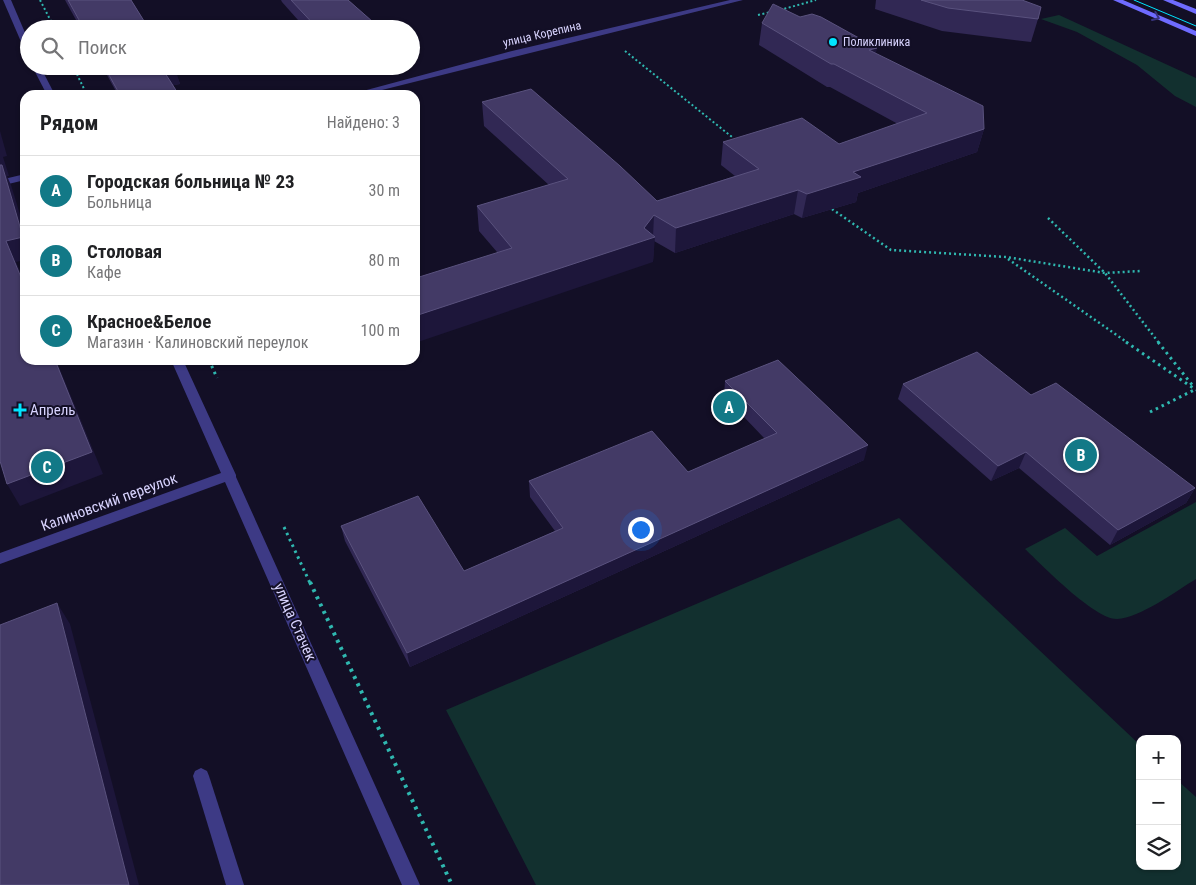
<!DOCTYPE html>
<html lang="ru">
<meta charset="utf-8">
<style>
:root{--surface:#fff;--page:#f6f6f6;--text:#202124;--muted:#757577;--line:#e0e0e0;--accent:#127987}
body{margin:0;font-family:"Roboto Condensed",sans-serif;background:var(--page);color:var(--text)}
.controls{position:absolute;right:15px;bottom:15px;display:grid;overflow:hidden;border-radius:10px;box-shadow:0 1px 4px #0004}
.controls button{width:45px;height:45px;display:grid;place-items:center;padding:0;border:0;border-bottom:1px solid var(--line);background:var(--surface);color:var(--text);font:25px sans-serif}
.you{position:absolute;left:640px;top:529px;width:18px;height:18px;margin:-12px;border:4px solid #fff;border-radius:50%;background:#1a73e8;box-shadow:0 0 0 8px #1a73e833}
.badge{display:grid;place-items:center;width:32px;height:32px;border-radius:50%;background:var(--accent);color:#fff;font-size:16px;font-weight:700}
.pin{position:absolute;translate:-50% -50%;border:2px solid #fff;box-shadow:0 1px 5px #0006}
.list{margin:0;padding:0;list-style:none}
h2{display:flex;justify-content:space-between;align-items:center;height:65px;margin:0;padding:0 20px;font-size:21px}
h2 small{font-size:16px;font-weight:400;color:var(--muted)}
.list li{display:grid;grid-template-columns:32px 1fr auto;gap:15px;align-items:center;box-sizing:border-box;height:70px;padding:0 20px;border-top:1px solid var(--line)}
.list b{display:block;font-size:19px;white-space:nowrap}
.list p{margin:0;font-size:16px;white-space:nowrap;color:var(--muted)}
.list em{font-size:16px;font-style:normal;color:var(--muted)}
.icon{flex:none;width:28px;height:28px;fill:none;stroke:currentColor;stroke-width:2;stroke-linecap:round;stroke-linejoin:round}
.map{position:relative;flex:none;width:1196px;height:885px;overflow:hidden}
.search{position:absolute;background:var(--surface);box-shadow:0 1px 4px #0004;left:20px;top:20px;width:400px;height:55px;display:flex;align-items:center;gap:12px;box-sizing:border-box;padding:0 18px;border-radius:28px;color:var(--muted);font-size:19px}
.panel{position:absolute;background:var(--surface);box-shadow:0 1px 4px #0004;left:20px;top:90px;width:400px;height:275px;border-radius:15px}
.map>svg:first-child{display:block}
.green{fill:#12302f}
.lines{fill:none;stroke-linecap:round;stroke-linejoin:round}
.path-far3{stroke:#2fb8b0;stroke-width:2;stroke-dasharray:2 2.5;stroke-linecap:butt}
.path-far2{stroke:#2fb8b0;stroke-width:2.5;stroke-dasharray:2 3;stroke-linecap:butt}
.path-far1{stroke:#2fb8b0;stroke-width:3;stroke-dasharray:2.5 4;stroke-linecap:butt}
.path{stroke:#2fb8b0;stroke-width:4;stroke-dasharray:3 5;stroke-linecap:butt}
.service{fill:#3d3a85;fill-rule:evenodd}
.minor{fill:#3d3a85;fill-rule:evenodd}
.secondary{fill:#6f6bff;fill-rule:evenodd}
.tram{stroke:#00e5ff;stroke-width:1}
.wall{fill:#312854}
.shaded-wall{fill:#1d163a}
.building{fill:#433a66;stroke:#5a527e}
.oneway{stroke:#38347d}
.poi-dot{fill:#00e5ff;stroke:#130f26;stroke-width:2}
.labels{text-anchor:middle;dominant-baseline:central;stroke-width:4;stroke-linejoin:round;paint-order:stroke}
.far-street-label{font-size:12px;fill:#d9d4ff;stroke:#130f26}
.far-poi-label{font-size:12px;fill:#d9d4ff;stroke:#130f26;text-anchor:start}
.poi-label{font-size:15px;fill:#d9d4ff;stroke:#130f26;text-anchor:start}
.street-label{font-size:15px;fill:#d9d4ff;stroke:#130f26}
</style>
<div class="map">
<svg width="1196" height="885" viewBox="0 0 1196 885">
<rect width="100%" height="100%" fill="#130f26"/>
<!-- green -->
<g class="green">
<polygon points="1059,15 1196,78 1196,107 1175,96 1137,65 1077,32 1041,19"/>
<path d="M 1196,502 L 1196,579 C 1176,591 1140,618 1117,619 C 1094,619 1042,565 1025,549 L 1065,528 L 1097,556 Z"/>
<polygon points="899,518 1140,745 1140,866 1177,866 1177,780 1196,797 1196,885 536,885 446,710"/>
</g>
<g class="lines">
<!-- path-far3 -->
<g class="path-far3">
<polyline points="40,0 55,29"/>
<polyline points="780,10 816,0"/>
<polyline points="758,15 771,12"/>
<polyline points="625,51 732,137"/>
<polyline points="73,66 87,95"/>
</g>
<!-- path-far2 -->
<g class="path-far2">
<polyline points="832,209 891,250 1006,257 1105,273 1140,271"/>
<polyline points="1048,218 1105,273 1159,343"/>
<polyline points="1008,259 1128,343"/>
</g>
<!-- path-far1 -->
<g class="path-far1">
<polyline points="1126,342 1196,390"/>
<polyline points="1158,342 1193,386"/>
<polyline points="209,360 217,378"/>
<polyline points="1150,412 1196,389"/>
<polyline points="284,527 310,583"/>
</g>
<!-- path -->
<polyline class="path" points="310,582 452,885"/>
<!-- service -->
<polygon class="service" points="201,768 207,771 209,776 244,885 226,885 193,776 195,771"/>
<!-- minor -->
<g class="minor">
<polygon points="3,0 11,0 29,42 29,53 25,51"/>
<polygon points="730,0 743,0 362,95 348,95 512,51"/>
<polygon points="32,66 40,66 55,95 47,95"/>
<polygon points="25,174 25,180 0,186 0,180"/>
<polygon points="171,360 183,360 236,475 236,477 420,885 402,885 225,482 0,564 0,553 221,473"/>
</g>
<!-- secondary -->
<g class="secondary">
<polygon points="1113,0 1123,0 1196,31 1196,36"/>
<polygon points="1163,0 1173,0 1196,9 1196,14"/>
</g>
<!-- tram -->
<polyline class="tram" points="1134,0 1196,26"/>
</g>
<!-- wall -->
<g class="wall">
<polygon points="65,0 131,0 149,29 81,29"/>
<polygon points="281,0 348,0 381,29 306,29 282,2"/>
<polygon points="876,0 1022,0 1038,19 1031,42 942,31 875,9"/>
<polygon points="762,23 876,54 984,129 977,152 858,193 856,202 802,218 794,214 675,253 654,241 653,262 497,252 479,231 477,206 549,185 484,126 482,102 657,201 735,176 721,165 723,142 839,144 898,124 830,87 827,87 759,45"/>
<polygon points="102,66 173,66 180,84 173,85 179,95 118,95"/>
<polygon points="340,66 375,66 346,73"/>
<polygon points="725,381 864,460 410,667 345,541 341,526 464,571 555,531 530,497 529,481 688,472 765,439 724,396"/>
<polygon points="903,384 1031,395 1195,488 1186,503 1110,545 1019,468 991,481 898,399"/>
</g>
<!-- shaded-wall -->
<g class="shaded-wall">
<polygon points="877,48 872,71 869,50"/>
<polygon points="345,66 375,66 346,73"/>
<polygon points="176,71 180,84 169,86 165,73"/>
<polygon points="984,129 977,152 858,193 856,202 802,218 807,194 853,172"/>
<polygon points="0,131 7,156 3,157 9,176 7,176 11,185 25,231 25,260 16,262 25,283 25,287 6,241 0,178"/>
<polygon points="798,190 794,214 675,253 676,228"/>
<polygon points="654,215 653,237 655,237 653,262 415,343 415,316 644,228"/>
<polygon points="55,360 56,360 103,474 20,506 7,484"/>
<polygon points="351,360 366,360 352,365"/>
<polygon points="868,445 864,460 410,667 407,653"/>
<polygon points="1026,452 1019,468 991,481 998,466"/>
<polygon points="1195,488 1186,503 1110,545 1118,530"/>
<polygon points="57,603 70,624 139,885 129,885"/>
</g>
<!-- building -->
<g class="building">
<polygon points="68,0 131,0 149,29 84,29"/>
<polygon points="291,0 348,0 381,29 318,29"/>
<polygon points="921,0 1022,0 1041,7 1038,19 948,8"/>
<polygon points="773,4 800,17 812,14 821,17 877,48 869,50 983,106 984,129 853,172 861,177 807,194 798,190 676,228 654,215 644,228 655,237 415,316 415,277 416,278 512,248 477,206 568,179 482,102 531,89 620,166 657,201 759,169 723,142 802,118 839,144 927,113 834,64 831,64 762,23"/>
<polygon points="104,66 173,66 176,71 165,73 179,95 120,95"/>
<polygon points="0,165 2,165 23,237 6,241 25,287 25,360 55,360 92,452 7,484 0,461"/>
<polygon points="977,352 1031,395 1056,383 1195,488 1118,530 1026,452 998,466 903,384"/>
<polygon points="778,360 868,445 407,653 341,526 418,496 464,571 563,528 529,481 652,431 688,472 777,433 725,381"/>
<polygon points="57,603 129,885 0,885 0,625"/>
</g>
<!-- one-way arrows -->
<defs><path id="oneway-chevron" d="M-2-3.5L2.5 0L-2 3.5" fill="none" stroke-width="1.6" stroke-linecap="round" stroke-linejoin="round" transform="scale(1.25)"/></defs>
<use class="oneway" href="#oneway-chevron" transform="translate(1156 17) rotate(23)"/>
<!-- markers -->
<g class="poi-dot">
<circle cx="833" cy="42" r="5"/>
<path d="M17.5 402.5h5v5h5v5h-5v5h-5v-5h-5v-5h5z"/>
</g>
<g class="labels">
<!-- far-street labels -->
<g class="far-street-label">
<text transform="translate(542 34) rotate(-13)">улица Корепина</text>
</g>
<!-- far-poi labels -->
<g class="far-poi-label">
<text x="843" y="42">Поликлиника</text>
</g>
<!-- poi labels -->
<g class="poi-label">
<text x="30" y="410">Апрель</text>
</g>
<!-- street labels -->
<g class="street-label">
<text transform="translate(109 502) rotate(-20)">Калиновский переулок</text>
<text transform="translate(295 622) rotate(66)">улица Стачек</text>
</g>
</g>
</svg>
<div class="controls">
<button>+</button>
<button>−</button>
<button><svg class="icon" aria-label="layers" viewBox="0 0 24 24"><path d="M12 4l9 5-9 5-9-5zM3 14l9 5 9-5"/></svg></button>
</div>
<div class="you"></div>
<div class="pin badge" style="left:729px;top:407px">A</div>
<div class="pin badge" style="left:1081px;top:455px">B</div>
<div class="pin badge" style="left:47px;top:467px">C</div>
<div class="search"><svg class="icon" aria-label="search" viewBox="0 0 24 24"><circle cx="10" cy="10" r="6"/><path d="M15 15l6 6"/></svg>Поиск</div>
<section class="panel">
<h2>Рядом<small>Найдено: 3</small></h2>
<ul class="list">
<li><span class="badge">A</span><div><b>Городская больница № 23</b><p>Больница</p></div><em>30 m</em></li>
<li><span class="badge">B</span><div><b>Столовая</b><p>Кафе</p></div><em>80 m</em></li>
<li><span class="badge">C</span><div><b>Красное&amp;Белое</b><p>Магазин · Калиновский переулок</p></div><em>100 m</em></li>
</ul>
</section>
</div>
